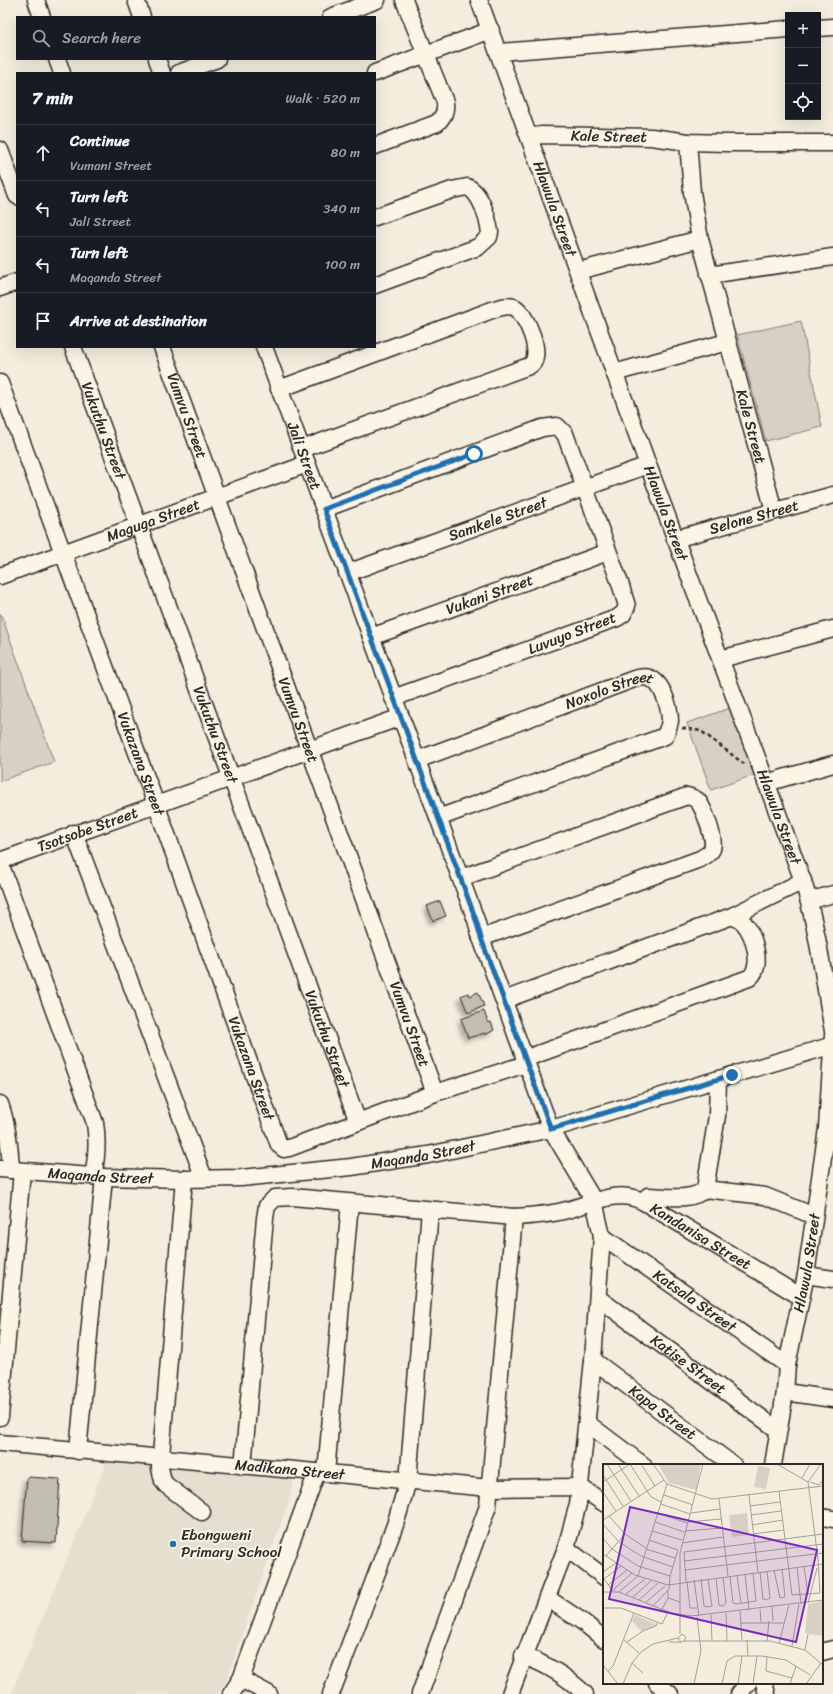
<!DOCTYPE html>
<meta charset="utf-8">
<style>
:root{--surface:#171b24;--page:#20242c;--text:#f1f3f6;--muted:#9ea1a6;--line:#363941}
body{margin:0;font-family:Sriracha,sans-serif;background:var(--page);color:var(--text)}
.controls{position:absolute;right:12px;top:12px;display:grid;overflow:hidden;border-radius:0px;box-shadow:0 4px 16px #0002}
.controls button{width:36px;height:36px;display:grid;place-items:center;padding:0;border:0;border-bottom:1px solid var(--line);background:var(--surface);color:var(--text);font:20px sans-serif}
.stop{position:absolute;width:12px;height:12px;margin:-9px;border:3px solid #1f6fb2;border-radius:50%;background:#fff}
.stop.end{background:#1f6fb2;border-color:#fff;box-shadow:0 1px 4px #0008}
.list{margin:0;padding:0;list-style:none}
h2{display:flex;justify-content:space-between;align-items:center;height:52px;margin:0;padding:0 16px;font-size:17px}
h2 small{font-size:13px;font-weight:400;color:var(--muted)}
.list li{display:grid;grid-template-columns:26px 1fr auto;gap:12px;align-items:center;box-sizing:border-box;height:56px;padding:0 16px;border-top:1px solid var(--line)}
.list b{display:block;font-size:15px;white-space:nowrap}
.list p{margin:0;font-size:13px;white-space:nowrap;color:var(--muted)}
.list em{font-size:13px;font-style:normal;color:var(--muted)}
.icon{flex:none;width:22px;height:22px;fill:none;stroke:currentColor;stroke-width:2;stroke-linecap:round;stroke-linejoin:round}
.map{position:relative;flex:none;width:833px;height:1694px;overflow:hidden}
.search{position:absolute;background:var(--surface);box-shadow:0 4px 16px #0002;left:16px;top:16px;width:360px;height:44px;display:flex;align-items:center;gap:10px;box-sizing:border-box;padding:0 14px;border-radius:0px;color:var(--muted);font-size:15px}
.panel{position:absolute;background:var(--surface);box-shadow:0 4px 16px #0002;left:16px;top:72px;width:360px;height:276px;border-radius:0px}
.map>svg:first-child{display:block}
.built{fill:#e5dfd0}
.green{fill:#d6d1c4;stroke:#807e78}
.building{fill:#c2bdb1;stroke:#2b2b2b;filter:url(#shadow)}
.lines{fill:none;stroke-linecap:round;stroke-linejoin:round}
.minor-casing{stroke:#2b2b2b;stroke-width:19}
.path{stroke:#2b2b2b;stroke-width:2.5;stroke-dasharray:4 3;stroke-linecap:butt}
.minor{stroke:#fcf5e5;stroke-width:16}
.route{stroke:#1f6fb2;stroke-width:5}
.poi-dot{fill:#1f6fb2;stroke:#fcf5e5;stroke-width:1.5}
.labels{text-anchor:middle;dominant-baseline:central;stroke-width:4;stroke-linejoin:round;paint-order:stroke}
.street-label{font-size:15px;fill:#2b2b2b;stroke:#fcf5e5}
.poi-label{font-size:15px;fill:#2b2b2b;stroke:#fcf5e5;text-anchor:start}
.inset-road{fill:none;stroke:#a49f96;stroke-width:1}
.view{fill:#7b2cbf;fill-opacity:0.15;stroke:#7b2cbf;stroke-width:2}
.inset-edge{fill:none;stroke:#2b2b2b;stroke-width:2}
</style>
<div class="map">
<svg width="833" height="1694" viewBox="0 0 833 1694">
<defs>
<filter id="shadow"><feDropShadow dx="-3.5" dy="3.5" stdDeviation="2" flood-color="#0004"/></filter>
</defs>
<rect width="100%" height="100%" fill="#f4edde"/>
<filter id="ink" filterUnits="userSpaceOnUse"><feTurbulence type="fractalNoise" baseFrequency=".025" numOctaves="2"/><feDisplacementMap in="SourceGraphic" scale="8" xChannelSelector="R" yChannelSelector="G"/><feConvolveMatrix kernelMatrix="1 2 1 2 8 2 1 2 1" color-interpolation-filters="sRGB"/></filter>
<g filter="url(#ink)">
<!-- built -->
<polygon class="built" points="110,1454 294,1470 291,1494 226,1682 217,1694 11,1694"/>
<!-- green -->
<g class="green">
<polygon points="801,321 822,427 766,441 737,335"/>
<polygon points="0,614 1,614 54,762 0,781"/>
<polygon points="730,708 754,775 711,790 687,723"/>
</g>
<!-- building -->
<g class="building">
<polygon points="440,901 446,916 433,921 427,906"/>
<polygon points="478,992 484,1006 468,1013 461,996 468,993 470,996"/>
<polygon points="484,1011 488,1023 491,1022 494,1030 485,1035 485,1033 468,1038 461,1019"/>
<polygon points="27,1477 60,1479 56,1543 22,1541"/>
</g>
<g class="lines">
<!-- minor casing -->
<g class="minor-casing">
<g id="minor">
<polyline points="36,0 42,17"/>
<polyline points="136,0 142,17"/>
<path id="s1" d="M 479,0 L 648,465 L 803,881 C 818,930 824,981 833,1031"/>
<polyline points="331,17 377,0"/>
<polyline points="818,28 833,27"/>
<polyline points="499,52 788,29"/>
<polyline points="57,59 62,73"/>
<polyline points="157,59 162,73"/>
<polyline points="179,73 217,59"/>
<polyline points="375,73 491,30"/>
<path id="s2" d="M 529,137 L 541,135 L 651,137 L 688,142 L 727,143 L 833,143"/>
<path id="s3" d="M 688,142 L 692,192 L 700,239 L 774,511"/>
<path d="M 375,146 L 437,123 C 444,116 446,111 445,102 L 404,0"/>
<polyline points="0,150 17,196"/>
<path d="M 375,217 L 452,190 L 467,187 C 481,192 488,219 490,232 L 489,237 L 478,247 L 375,285"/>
<polyline points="578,271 700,239"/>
<polyline points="709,275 833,257"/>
<polyline points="0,288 17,282"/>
<path id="s4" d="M 73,347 L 358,1122"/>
<path id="s5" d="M 162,347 L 435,1093"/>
<path id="s6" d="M 264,347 L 476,920 L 481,938 L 544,1111 L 551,1129 L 594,1201 L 602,1236 L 593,1360 L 578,1504 L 566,1548 L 510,1694"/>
<polyline points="614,373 727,342"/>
<path id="s7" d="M 0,383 L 156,804 L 279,1145 L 284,1149 L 289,1148 L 435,1093 L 526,1064"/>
<path d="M 279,389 L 484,313 C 492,310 505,304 514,307 C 525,311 546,358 529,366 L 302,449"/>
<polyline points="324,509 542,428 557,426 565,434 620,583 627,606 623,614 617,618 393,698"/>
<path id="s8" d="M 675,539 L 833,495"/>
<path id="s9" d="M 347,573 L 648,465"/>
<path id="s10" d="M 0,576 L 307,464"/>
<path id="s11" d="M 371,637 L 608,552"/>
<polyline points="721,659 833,629"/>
<path id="s12" d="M 417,760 L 634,679 C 639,678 644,676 649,678 C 663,682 670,709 670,721 C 669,726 667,731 665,736 L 438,818"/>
<polyline points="766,783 833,764"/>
<polyline points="74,833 204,1178"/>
<path id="s13" d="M 0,861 L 401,717"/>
<path d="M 0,863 L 95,1123 C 98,1142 97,1157 93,1176"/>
<path d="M 461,878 L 687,796 C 691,797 695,798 698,801 C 704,809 716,840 712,849 C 710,854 705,856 700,859 L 481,938"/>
<polyline points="809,901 833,894"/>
<polyline points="504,1000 732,916 803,881"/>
<path d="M 524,1059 L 749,978 C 764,967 754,934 743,922 C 740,919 735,918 732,916"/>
<path d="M 0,1104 C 8,1126 10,1147 11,1170"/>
<path id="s14" d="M 0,1169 L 104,1177 L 184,1179 L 241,1178 L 351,1167 L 428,1155 L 551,1129 L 833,1045"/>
<polyline points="184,1179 160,1468 163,1481 166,1485 202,1512"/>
<polyline points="705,1189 765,1196 814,1216"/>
<path d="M 644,1202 L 648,1196 C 665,1196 692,1202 705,1189 L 717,1116 L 718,1079"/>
<path id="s15" d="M 602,1236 L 787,1365"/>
<polyline points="806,1275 833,1279"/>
<path id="s16" d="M 598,1298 L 778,1430"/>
<path id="s17" d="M 593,1360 L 733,1465"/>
<polyline points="785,1392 833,1399"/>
<polyline points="0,1417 22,1171"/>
<polyline points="587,1423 643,1465"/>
<path id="s18" d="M 0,1443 L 490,1488 L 580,1487 L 604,1503"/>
<polyline points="78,1451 104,1177"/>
<path id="s19" d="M 773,1465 L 785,1392 L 787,1365 L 806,1275 L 823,1157 L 827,1128 L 833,1035"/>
<path id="s20" d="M 243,1466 L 265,1218 L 267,1206 L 275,1198 L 292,1197 L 514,1217 C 531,1216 547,1215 563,1211 C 590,1205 617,1187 644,1202 L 801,1297"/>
<polyline points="326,1473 350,1203"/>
<polyline points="822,1517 833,1519"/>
<polyline points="566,1548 604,1577"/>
<polyline points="547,1598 583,1622 604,1639"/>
<polyline points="822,1652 833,1649"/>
<path d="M 523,1656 C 547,1664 567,1677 585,1694"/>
<polyline points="241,1679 269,1694"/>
<polyline points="657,1683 670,1694"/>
<polyline points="764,1683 767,1694"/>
<polyline points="231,1694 241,1679 317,1472"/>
<polyline points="331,1694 395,1525 408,1481 430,1210"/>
<polyline points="420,1694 488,1506 514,1217"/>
<polyline points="739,1694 748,1683"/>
</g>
</g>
<!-- path -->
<polyline class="path" points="682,728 701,731 744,764"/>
<!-- minor -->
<use href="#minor" class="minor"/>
</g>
</g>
<g class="lines" filter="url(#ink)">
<!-- route -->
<polyline class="route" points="474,454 324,509 476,920 481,938 548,1121 551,1129 732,1075"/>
</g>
<!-- markers -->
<circle class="poi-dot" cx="173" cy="1544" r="4"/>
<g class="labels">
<!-- street labels -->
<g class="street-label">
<text stroke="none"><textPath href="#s2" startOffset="80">Kale Street</textPath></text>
<text stroke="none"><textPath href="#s1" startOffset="222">Hlawula Street</textPath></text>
<text stroke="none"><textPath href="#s5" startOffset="73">Vumvu Street</textPath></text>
<text stroke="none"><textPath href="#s3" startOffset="292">Kale Street</textPath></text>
<text stroke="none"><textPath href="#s4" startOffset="89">Vukuthu Street</textPath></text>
<text stroke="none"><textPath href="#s6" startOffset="116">Jali Street</textPath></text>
<text stroke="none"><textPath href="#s1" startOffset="546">Hlawula Street</textPath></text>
<text stroke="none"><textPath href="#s8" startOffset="82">Selone Street</textPath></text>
<text stroke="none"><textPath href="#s9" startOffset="160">Samkele Street</textPath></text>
<text stroke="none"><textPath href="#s10" startOffset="163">Maguga Street</textPath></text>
<text stroke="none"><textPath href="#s11" startOffset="126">Vukani Street</textPath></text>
<text transform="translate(572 633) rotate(-21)">Luvuyo Street</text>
<text stroke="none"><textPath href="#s12" startOffset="205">Noxolo Street</textPath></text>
<text stroke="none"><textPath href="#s5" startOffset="397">Vumvu Street</textPath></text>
<text stroke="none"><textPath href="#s4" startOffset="413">Vukuthu Street</textPath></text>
<text stroke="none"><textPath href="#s7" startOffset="406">Vukazana Street</textPath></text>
<text stroke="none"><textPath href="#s1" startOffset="870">Hlawula Street</textPath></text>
<text stroke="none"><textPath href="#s13" startOffset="93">Tsotsobe Street</textPath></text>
<text stroke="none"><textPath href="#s5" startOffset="721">Vumvu Street</textPath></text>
<text stroke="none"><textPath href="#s4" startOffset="737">Vukuthu Street</textPath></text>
<text stroke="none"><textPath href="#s7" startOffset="730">Vukazana Street</textPath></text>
<text stroke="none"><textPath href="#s14" startOffset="425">Maqanda Street</textPath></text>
<text stroke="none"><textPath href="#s14" startOffset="101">Maqanda Street</textPath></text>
<text stroke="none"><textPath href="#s20" startOffset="712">Kandanisa Street</textPath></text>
<text stroke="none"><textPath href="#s19" startOffset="205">Hlawula Street</textPath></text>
<text stroke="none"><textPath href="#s15" startOffset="113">Katsala Street</textPath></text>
<text stroke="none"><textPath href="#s16" startOffset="112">Katise Street</textPath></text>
<text stroke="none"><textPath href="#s17" startOffset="87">Kapa Street</textPath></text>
<text stroke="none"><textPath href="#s18" startOffset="291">Madikana Street</textPath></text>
</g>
<!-- poi labels -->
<g class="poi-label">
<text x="181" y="1535">Ebongweni<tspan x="181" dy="17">Primary School</tspan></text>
</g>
</g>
<!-- overview -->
<g transform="translate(603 1464)">
<rect width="220" height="220" fill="#f4edde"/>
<path d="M 55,0 L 98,0 L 93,26 L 66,19 ZM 155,2 L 167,4 L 163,25 L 151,23 ZM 144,49 L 146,71 L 129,73 L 126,51 ZM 220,137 L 220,172 L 202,169 L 205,140 ZM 32,151 L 53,160 L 52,162 L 38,167 L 29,157 Z" fill="#d6d1c4"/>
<path class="inset-road" d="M 4,0 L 28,37M 15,0 L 36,32M 27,0 L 48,33 L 58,38M 38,0 L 52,22M 50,0 L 64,20 L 109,35 L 220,22M 174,0 L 205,18 L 215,95 L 217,129 L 189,131 L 176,27M 0,11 L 20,42M 199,14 L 207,0M 0,18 L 27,0M 205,18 L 218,0M 207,18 L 216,21 L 220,16M 0,28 L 13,47M 61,31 L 90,41M 146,31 L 155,108M 116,35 L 125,112M 58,40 L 87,50M 147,42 L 177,38M 55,49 L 84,59M 88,49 L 117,45M 148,51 L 178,47M 6,52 L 22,70 L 43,84M 0,56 L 61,16M 52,58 L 81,68M 85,58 L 118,55M 0,60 L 16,78 L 38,92 L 70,103M 149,61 L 180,56M 49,67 L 79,76M 82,67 L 119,64M 150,70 L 181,66M 0,74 L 9,85 L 35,102 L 67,112M 46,76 L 75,86 L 67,112 L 66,125 L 50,142M 79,79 L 120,73M 43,85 L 72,94M 0,90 L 32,111 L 65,121 L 220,100M 3,92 L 22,70M 81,97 L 220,80M 201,102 L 205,131M 194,103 L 198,140M 82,106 L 220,89M 171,106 L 177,134 L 182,133 L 179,105M 0,108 L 13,99M 157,108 L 160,135 L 163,136 L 167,134 L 164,107M 142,110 L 146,146M 134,111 L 138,139M 127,112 L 130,139 L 134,140 L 153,137 L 150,109M 113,114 L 116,141 L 120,142 L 123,139 L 120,113M 1,115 L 18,102M 1,115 L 10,127M 98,115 L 101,142 L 104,143 L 109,142 L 105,115M 91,116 L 96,152M 83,117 L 81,88 L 220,70M 84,117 L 87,144 L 94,144M 5,121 L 24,106M 11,127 L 12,124 L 29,109M 65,127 L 65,134 L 77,138M 0,128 L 16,128 L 68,149 L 88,152 L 220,136M 16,128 L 35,112 L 64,20M 23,130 L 42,115M 30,133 L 48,117M 36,136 L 55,119M 43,138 L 62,122M 205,139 L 214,104M 169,143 L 170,157M 0,144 L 18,144 L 59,160 L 65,148M 59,145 L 65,134M 157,145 L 158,158M 137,147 L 139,176M 123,149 L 124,177M 108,151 L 109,177M 138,159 L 181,159M 77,170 L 77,89 L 100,0M 20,175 L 36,189M 144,176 L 145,192M 81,177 L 167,177 L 202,186 L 220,201M 164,177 L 166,157M 24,178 L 40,167 L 53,162 L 54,159M 66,178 L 79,178 L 81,177 L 83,173 L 79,170 L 75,174 L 78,178M 176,179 L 186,141M 189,182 L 196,140M 202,186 L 205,170M 164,193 L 163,207 L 189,214M 29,199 L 40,209M 0,201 L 15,220M 5,207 L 10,202 L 31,149M 20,220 L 29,199 L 38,188 L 50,180 L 75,174M 91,220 L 98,187 L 94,153M 119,220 L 124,197 L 132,192 L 159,192 L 183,196 L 207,211M 135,220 L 139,192M 150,220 L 154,192M 187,220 L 193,202M 203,220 L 218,199"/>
<path class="view" d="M 27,43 L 214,86 L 193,178 L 6,135 Z"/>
<rect width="220" height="220" class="inset-edge"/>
</g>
</svg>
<div class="controls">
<button>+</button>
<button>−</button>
<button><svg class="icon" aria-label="locate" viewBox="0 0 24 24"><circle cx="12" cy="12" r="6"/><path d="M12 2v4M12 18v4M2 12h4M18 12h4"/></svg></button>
</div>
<div class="stop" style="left:474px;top:454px"></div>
<div class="stop end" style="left:732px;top:1075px"></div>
<div class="search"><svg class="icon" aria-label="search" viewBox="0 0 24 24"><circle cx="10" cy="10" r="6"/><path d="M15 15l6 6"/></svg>Search here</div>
<section class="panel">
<h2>7 min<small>Walk · 520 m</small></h2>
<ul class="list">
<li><svg class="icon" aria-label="ahead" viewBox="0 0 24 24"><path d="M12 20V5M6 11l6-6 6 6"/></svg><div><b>Continue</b><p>Vumani Street</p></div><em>80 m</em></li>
<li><svg class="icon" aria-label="left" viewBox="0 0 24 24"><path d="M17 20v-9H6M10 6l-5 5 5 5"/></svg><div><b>Turn left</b><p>Jali Street</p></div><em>340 m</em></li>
<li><svg class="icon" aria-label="left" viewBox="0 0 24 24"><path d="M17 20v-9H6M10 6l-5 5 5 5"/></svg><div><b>Turn left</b><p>Maqanda Street</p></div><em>100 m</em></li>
<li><svg class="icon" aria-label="arrive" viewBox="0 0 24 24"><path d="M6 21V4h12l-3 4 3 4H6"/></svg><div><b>Arrive at destination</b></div></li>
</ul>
</section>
</div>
